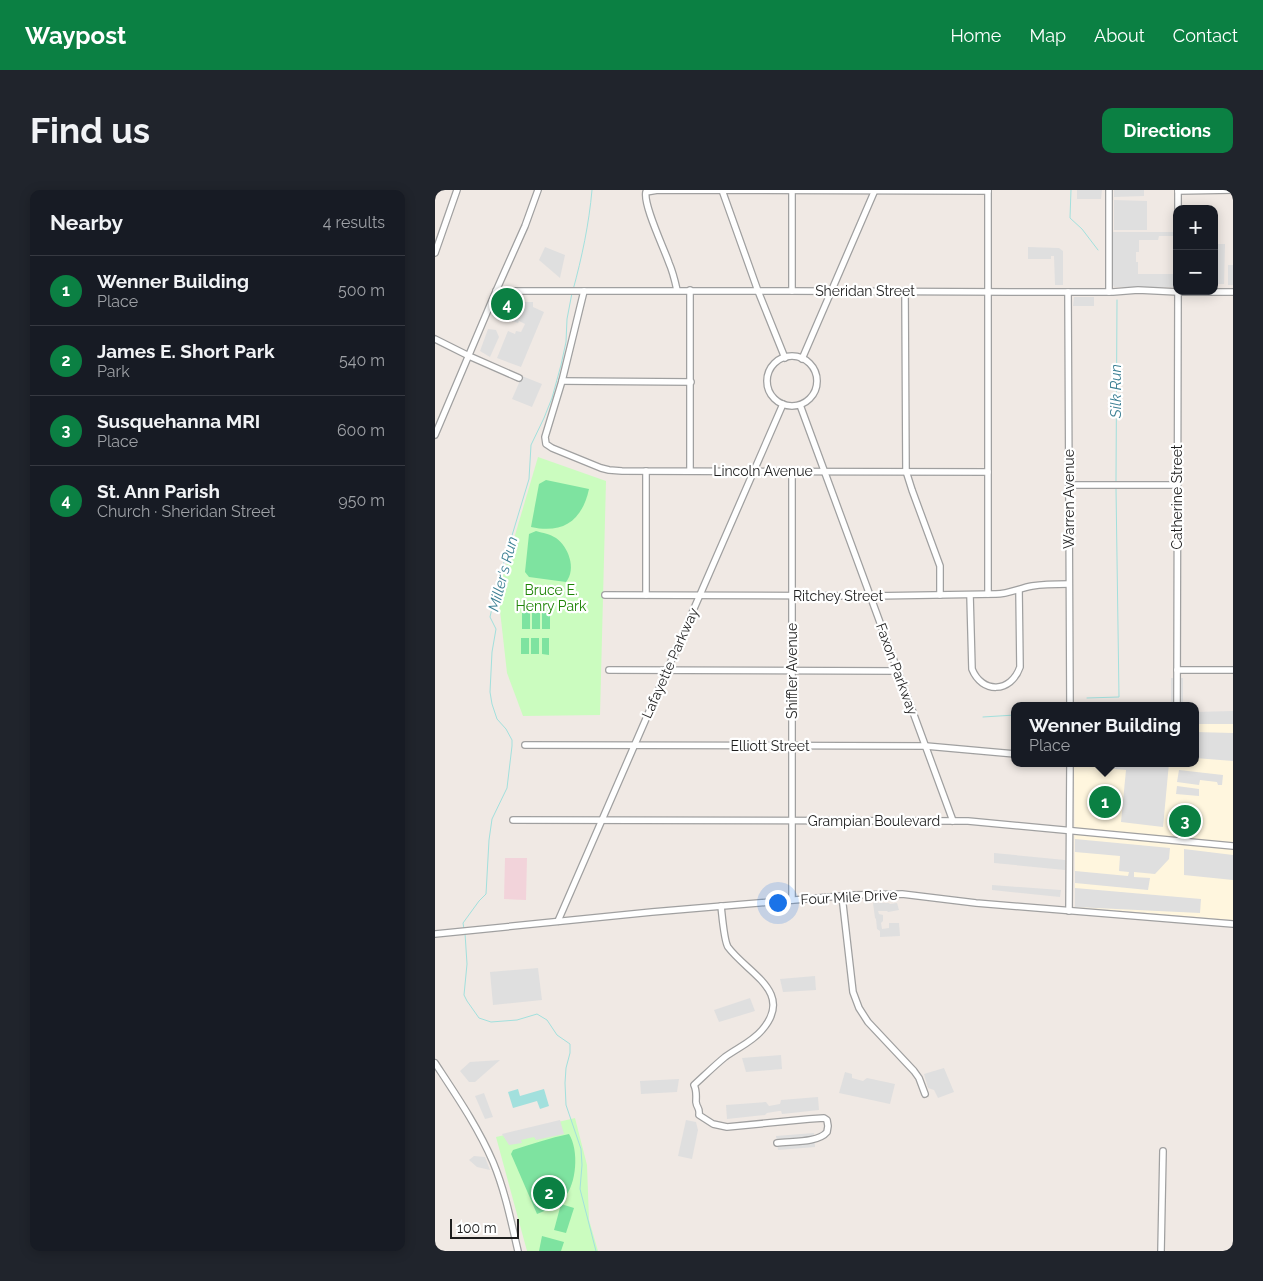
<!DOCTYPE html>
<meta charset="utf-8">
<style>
:root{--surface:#171b24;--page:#20242c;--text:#f1f3f6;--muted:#9ea1a6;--line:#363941;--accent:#0b8043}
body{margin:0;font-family:Raleway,sans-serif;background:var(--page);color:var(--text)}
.controls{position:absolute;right:15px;top:15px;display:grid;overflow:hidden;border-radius:10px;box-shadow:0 2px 12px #0003}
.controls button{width:45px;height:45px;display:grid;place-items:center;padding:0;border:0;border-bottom:1px solid var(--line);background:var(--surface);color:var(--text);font:25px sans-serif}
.scale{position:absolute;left:15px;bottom:12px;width:69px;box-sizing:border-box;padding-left:5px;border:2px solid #1f1f1f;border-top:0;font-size:14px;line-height:18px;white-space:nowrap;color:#1f1f1f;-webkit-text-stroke:4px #fff;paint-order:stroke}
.you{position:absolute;left:342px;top:712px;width:18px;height:18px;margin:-12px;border:4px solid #fff;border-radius:50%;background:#1a73e8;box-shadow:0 0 0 8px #1a73e833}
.badge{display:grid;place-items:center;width:32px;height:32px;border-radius:50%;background:var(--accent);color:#fff;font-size:16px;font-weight:700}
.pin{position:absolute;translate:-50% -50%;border:2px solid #fff;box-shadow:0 1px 5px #0006}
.popup{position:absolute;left:576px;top:512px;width:188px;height:65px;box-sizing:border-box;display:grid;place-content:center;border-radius:10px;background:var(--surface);filter:drop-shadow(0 1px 4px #0005);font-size:16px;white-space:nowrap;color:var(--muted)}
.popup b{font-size:19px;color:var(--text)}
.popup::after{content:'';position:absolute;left:50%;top:100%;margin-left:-10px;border:10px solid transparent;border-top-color:var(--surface)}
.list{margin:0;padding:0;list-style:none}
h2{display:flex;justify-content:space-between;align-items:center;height:65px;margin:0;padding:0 20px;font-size:21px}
h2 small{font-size:16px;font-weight:400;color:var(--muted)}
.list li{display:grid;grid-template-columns:32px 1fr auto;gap:15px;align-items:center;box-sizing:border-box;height:70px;padding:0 20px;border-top:1px solid var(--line)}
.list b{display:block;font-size:19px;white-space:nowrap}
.list p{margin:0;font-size:16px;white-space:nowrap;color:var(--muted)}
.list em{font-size:16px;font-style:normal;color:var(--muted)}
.map{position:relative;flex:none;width:798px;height:1061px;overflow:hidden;border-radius:10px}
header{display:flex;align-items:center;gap:30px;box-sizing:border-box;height:70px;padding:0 25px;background:var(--accent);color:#fff}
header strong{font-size:24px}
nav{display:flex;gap:28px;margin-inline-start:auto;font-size:18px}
.intro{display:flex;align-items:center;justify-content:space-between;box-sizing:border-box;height:120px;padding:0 30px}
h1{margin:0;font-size:35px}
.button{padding:12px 22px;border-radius:10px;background:var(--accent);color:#fff;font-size:18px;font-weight:700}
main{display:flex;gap:30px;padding:0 30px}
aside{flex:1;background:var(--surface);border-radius:10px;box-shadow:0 2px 12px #0003}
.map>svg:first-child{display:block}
.commercial{fill:#f2d3da}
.education{fill:#fff6de}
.park{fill:#cbfcbf}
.pitch{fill:#7ee3a0}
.parking{fill:#dfdfdf}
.water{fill:#a2e0dd}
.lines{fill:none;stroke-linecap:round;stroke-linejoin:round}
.stream{stroke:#a2e0dd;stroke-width:1}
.minor-casing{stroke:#a0a0a0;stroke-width:8}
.minor{stroke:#fff;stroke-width:5.5}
.labels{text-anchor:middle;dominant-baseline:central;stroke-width:4.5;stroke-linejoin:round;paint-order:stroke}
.street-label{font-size:14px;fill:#1f1f1f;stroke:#fff}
.park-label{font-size:14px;fill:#1e8406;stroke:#fff}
.water-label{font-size:15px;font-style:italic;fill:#3b7f93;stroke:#fff}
</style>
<header>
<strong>Waypost</strong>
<nav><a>Home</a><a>Map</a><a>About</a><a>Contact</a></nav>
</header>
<div class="intro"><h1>Find us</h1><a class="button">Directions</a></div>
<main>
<aside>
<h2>Nearby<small>4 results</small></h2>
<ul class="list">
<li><span class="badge">1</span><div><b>Wenner Building</b><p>Place</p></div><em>500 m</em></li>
<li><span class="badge">2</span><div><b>James E. Short Park</b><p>Park</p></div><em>540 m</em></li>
<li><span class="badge">3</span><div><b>Susquehanna MRI</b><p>Place</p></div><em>600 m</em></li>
<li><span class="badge">4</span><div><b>St. Ann Parish</b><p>Church · Sheridan Street</p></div><em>950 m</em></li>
</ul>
</aside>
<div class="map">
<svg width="798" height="1061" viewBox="0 0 798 1061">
<rect width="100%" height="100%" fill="#f0e9e4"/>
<!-- commercial -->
<polygon class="commercial" points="70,668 92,668 91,710 69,709"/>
<!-- education -->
<polygon class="education" points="760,525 798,525 798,730 640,717 639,573 760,573"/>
<!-- park -->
<g class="park">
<polygon points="103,267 171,291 165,525 88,526 72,483 63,403"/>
<polygon points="140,928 152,975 154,1030 163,1061 92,1061 61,947"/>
</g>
<!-- pitch -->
<g class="pitch">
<path d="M 111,290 L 154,299 C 147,331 128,344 96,337 L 104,294 Z"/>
<path d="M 101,341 C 108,343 115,344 121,348 C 133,356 142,379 131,392 L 94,387 L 90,382 L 94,344 Z"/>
<rect x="87" y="422" width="8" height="17"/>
<rect x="97" y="423" width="8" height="16"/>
<rect x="107" y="423" width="8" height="16"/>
<rect x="86" y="448" width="8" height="16"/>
<rect x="96" y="448" width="8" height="16"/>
<polygon points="107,448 114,448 114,465 107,464"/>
<path d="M 134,944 C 144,960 142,994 129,1008 C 121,1016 112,1020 102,1024 L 76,964 L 78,960 C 97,954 115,948 134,944 Z"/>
<polygon points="126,1014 139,1018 131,1043 119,1040"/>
<polygon points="107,1046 129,1052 126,1061 104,1061"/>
</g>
<!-- parking -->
<g class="parking">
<polygon points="642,0 667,0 666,9 642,9"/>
<polygon points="679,0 709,0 709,6 679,7"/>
<polygon points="679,10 712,11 712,40 679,40"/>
<polygon points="678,42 738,42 738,46 724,46 723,50 704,50 704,62 701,62 701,72 703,72 703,84 738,84 738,97 679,97 678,95"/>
<polygon points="779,54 790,54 789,94 779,94"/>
<polygon points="110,57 130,65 125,88 104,70"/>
<polygon points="593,57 624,58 628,61 628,95 620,95 619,66 616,66 616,69 593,69"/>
<rect x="793" y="75" width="5" height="20"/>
<polygon points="639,107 659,107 659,116 638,116"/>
<polygon points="80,112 98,112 98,117 109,122 86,177 62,168 73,141 80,144 81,141 86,142 90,134 84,131 83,133 74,130"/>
<polygon points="53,139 61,140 64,147 55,167 45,161"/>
<polygon points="87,186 107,194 97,217 77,209"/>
<polygon points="736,488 748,488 748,512 745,512 744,516 736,514"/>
<polygon points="798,521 798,534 760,534 760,522"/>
<polygon points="760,542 798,543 798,571 760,568"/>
<polygon points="648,573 734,573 728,637 686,632 691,580 648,576"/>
<polygon points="744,580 788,585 787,595 783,595 782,592 765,590 764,595 742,592"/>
<polygon points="742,596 764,599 764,606 741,604"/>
<polygon points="640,649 735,658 734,669 720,684 699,682 699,687 715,688 713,700 640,693 640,681 693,686 694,682 684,681 685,666 640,662"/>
<polygon points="749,659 798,665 798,690 749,685"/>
<polygon points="559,663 630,670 630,680 559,673"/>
<polygon points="557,695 626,700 625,707 557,700"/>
<polygon points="640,698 766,709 765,723 640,717"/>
<polygon points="438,713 454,713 455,714 462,713 464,720 453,722 452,721 443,721 444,724 448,725 448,731 446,733 447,739 454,738 454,733 464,733 465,746 445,747 445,741 442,739 441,729 440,728"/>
<polygon points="103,778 107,810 58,815 55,782"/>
<polygon points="380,786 381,800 348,802 345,789"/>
<polygon points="315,808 320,821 284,832 279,820"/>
<polygon points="346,865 347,879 311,882 307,868"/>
<polygon points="65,870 40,892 34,892 25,881 35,872"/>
<polygon points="509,878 519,902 503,908 499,900 493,898 489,884"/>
<polygon points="410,882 417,884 417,888 428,891 432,888 460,894 455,914 404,903"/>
<polygon points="244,889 242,902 206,904 205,891"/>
<polygon points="49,903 58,927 50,929 40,906"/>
<polygon points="383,907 384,920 347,924 346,921 344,921 332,923 330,925 292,929 291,915 331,912 334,916 345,914 346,910"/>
<polygon points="125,930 129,944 101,950 99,947 86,950 87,953 74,955 67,944"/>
<polygon points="251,930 261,932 263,940 257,969 243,966"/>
<polygon points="379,943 380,957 343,960 341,946"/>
<polygon points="39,966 50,967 55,980 42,977 34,970"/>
</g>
<!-- water -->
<polygon class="water" points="83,899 85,906 109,899 114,916 105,919 102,911 78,918 73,902"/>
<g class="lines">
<!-- stream -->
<g class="stream">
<polyline points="636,0 635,28 647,39 663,60"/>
<path d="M 138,100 C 147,67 154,34 157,0"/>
<polyline points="681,292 682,110"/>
<polyline points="652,508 684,507 681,298"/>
<polyline points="548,527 580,525"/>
<polyline points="29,739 28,733 44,711 51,704 54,650 57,629 72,598 77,556 77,550 71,539 62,529 57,514 55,502 57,462 61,439 55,427 63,392 94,289 96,255 109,228 117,208 126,175 131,152 132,129 137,103"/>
<polyline points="30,743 32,774 29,805 32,811 44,828 56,832 82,830 102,824 112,830 122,845 135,854 135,863 131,878 130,893 131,915 146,959 147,975 145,999 161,1061"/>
</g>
<!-- minor casing -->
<g class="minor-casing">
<g id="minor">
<polyline points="287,0 323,101 350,168"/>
<polyline points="553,0 553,404"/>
<polyline points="743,1 798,0"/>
<polyline points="743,19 743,0"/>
<polyline points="0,63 22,0"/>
<path d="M 242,100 C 240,91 238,82 234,73 C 229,58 208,15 211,2 L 223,0 L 553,1"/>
<polyline points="255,100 255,281"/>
<polyline points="61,101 357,101 575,102 678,102 703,100 743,102 798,102"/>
<polyline points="149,101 127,191 110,247 111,254 117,258 166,278 174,280 187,281 553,282"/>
<polyline points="357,101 357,0"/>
<polyline points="470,101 471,281 477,300 505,376 505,405"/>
<polyline points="633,102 635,516"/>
<polyline points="674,102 674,0"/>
<polyline points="0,149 34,166 84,188"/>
<circle cx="357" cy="191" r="25"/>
<polyline points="367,169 440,0"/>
<polyline points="127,191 256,192"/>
<polyline points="365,215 518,631"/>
<polyline points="0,245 61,101 90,36 103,0"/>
<polyline points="211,281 211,405"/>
<polyline points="357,281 357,710"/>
<polyline points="634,295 742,295"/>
<path d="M 170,405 L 436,406 L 561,404 C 574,404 585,398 597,396 C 609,394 622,394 634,394"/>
<path d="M 535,405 L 537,479 C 547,504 576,503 585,477 L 584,400"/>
<polyline points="174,480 463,481"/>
<polyline points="742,480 798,480"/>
<polyline points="742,514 743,101"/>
<polyline points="90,555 491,556 580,564"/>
<polyline points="78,630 533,631 798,656"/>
<polyline points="407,706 418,802 424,818 433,832 479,881 484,888 490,904"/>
<path d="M 286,716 C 287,724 289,751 293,757 C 312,783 360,802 327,840 C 317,852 302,858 290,867 C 279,876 269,886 259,895 C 262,901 261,906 261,912 C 262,919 265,917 264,925 L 278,934 L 292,937 L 374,929 L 389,928 L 392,930 L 393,936 L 392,942 C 383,953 357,951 342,953"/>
<polyline points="634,721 635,573"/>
<polyline points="123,731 348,214"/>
<polyline points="0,744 217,722 418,705 467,704 541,713 798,734"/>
<path d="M 0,873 C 21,905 43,937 58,972 C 70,1001 76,1031 83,1061"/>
<polyline points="726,1061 728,961"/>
</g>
</g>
<!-- minor -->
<use href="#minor" class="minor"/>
</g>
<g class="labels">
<!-- street labels -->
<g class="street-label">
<text x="430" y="101">Sheridan Street</text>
<text x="328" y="281">Lincoln Avenue</text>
<text transform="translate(742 307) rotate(-90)">Catherine Street</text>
<text transform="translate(634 309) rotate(-90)">Warren Avenue</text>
<text x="403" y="406">Ritchey Street</text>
<text transform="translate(235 473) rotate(-66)">Lafayette Parkway</text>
<text transform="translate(462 479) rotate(70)">Faxon Parkway</text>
<text transform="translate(357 481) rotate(-90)">Shiffler Avenue</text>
<text x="335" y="556">Elliott Street</text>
<text x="439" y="631">Grampian Boulevard</text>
<text transform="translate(414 707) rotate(-3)">Four Mile Drive</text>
</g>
<!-- park labels -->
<g class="park-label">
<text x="116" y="400">Bruce E.<tspan x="116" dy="16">Henry Park</tspan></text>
</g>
<!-- water labels -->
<g class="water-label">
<text transform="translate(681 201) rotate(-90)">Silk Run</text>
<text transform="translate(68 384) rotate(-75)">Miller's Run</text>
</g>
</g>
</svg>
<div class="controls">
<button>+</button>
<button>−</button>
</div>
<div class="scale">100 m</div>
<div class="you"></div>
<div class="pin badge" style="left:670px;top:612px">1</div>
<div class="popup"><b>Wenner Building</b>Place</div>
<div class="pin badge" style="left:114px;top:1003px">2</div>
<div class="pin badge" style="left:750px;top:631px">3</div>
<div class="pin badge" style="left:72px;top:114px">4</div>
</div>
</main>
